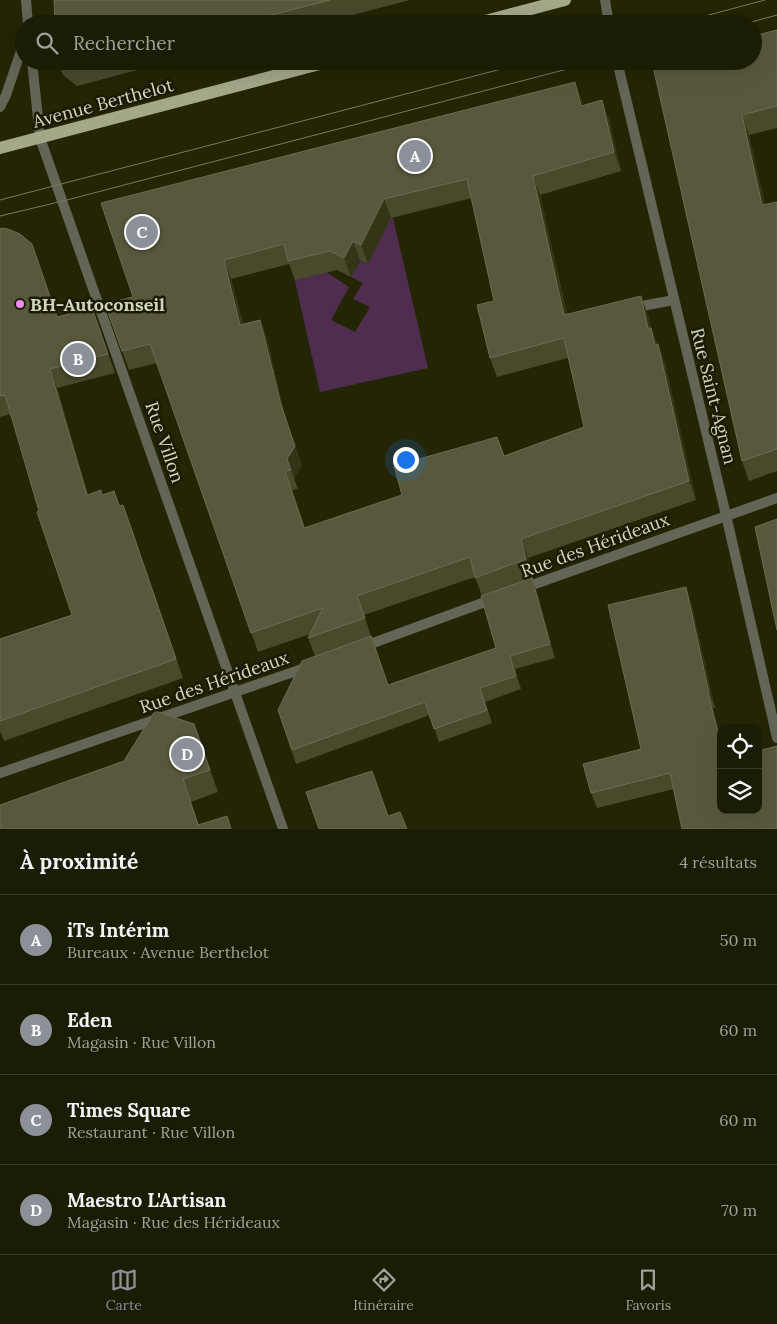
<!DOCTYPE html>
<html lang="fr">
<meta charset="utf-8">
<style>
:root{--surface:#1b1c04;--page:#282913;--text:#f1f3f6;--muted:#a0a19a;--line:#393a26;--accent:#8c9099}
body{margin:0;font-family:Lora,serif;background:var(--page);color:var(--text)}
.controls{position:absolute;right:15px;bottom:15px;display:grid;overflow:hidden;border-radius:10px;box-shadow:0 5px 20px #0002}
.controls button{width:45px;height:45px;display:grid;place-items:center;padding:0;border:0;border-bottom:1px solid var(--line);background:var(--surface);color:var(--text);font:25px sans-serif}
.you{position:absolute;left:405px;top:459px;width:18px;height:18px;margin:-12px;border:4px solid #fff;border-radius:50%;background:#1a73e8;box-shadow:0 0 0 8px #1a73e833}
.badge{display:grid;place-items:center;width:32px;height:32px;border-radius:50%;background:var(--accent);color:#fff;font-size:16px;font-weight:700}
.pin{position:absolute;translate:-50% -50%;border:2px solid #fff;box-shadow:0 1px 5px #0006}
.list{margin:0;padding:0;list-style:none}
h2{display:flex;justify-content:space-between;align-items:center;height:65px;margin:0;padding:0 20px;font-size:21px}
h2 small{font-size:16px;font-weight:400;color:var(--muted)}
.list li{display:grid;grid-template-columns:32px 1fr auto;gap:15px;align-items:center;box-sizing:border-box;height:90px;padding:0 20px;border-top:1px solid var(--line)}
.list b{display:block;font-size:19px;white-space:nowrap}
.list p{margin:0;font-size:16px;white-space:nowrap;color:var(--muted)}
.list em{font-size:16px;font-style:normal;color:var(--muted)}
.icon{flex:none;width:28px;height:28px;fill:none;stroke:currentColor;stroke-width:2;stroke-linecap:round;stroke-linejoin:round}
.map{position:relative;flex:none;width:777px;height:829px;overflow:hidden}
.search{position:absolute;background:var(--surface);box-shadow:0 5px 20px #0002;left:15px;right:15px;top:15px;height:55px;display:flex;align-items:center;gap:12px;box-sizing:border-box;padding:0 18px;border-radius:28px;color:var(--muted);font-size:19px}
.sheet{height:425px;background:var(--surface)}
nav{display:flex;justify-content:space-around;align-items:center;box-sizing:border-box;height:70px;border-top:1px solid var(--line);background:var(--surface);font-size:14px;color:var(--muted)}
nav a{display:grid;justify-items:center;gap:2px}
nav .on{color:var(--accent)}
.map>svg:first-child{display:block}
.green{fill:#4e2d4f}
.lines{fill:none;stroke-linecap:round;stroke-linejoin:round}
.lane{stroke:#646556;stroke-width:10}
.street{stroke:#646556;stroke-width:10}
.primary{stroke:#a5a789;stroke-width:12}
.tram{stroke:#78795f;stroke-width:1}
.wall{fill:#494a2c;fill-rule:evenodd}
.shaded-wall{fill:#343516}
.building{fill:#58593c;stroke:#6b6c51;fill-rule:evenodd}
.poi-dot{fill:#f18af5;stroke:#1b1b00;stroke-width:2}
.labels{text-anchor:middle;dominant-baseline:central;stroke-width:5;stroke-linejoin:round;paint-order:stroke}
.street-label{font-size:18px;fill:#d3d4c2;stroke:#1b1b00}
.poi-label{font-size:18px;font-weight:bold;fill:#d3d4c2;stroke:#1b1b00;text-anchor:start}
</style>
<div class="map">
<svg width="777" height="829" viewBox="0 0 777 829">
<rect width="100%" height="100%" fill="#242505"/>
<!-- green -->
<polygon class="green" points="393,218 428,368 320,392 287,246 349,287 331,320 355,332 370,307 353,299 363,283 351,277 385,219"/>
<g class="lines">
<!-- lane -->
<polyline class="lane" points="631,308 674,300"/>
<!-- street -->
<g class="street">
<polyline points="26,0 28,24"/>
<polyline points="605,0 609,24"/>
<polyline points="32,61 40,138 283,829"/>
<polyline points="617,61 726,515 777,738"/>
<polyline points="0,107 6,95 24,42"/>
<polyline points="521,589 777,498"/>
<polyline points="362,647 496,598"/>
<polyline points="0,773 308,667"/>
</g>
<!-- primary -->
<g class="primary">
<polyline points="474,24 565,0"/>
<polyline points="0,148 331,61"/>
</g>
<!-- tram -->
<g class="tram">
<polyline points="675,24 765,0"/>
<polyline points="744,24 777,15"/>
<polyline points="0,200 532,61"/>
<polyline points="0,216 63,201 598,61"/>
</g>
</g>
<!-- wall -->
<g class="wall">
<polygon points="54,0 410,0 318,24 55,24"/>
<polygon points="777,30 777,128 749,135 765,205 777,202 777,471 749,481 742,461 652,62"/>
<polygon points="57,61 172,61 77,86 63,75"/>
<path d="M 575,82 L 583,105 L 609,119 L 621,171 L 540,195 L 567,314 L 648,315 L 651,328 L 657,344 L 658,344 L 665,363 L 696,500 L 528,558 L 533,578 L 532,579 L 537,592 L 555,658 L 515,669 L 521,689 L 485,702 L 492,723 L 439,742 L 430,715 L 296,764 L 278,710 L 315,656 L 308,638 L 310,634 L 258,652 L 157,363 L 129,370 L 105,304 L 133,297 ZM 472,198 L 494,301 L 490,358 L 497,377 L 568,358 L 584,427 L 504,456 L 402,495 L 305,528 L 292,490 L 298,489 L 294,478 L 302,465 L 287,424 L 267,339 L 260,320 L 243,324 L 231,279 L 289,264 L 295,280 L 337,270 L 351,277 L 360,260 L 368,264 L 391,218 ZM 475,577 L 482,596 L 496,648 L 388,685 L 364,615 Z"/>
<polygon points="0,229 58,317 92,308 115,373 57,388 88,495 102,495 114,491 120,506 130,523 183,678 4,741 0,731 0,639 72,615 39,511 11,414 0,417"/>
<polygon points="691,602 715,708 713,708 674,789 597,808 591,793 641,749"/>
<polygon points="194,724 218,792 191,802 199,825 0,829 124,761"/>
</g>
<!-- shaded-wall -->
<g class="shaded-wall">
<polygon points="575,82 582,101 588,124 581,106"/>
<polygon points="602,100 609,119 621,171 614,152"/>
<polygon points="742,115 749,135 770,225 762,205"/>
<polygon points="533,176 540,195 571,334 564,315"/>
<polygon points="384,199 391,218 368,264 361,245"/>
<polygon points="353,241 360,260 351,277 344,258"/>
<polygon points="224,260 231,279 247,344 240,325"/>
<polygon points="641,296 648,315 655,347 648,328"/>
<polygon points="260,320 267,339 287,424 302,465 294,478 287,459 281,405"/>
<polygon points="651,328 658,347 655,345"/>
<polygon points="658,344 665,363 696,500 689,481"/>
<polygon points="50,369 57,388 94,514 87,495"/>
<polygon points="285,471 292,490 311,547 304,528"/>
<polygon points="521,539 528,558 533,578 526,559"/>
<polygon points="532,578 537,592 555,658 550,644"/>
<polygon points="686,587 691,602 715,708 709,693"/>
<polygon points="510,656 515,669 521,689 516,676"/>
<polygon points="708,693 713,708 721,737 721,744"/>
</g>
<!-- building -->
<g class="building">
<polygon points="54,0 330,0 237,24 55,24"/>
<polygon points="777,30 777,106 742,115 762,205 777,202 777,449 742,461 652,62 655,61 753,61 753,36"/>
<polygon points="62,61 91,61 70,67"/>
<path d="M 575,82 L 581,106 L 602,100 L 614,152 L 533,176 L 564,315 L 641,296 L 648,328 L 651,328 L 655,345 L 658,344 L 689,481 L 521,539 L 526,559 L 475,578 L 470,557 L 357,596 L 365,618 L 308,638 L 323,608 L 251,633 L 150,344 L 122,351 L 105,304 L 133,297 L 101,203 ZM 467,179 L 494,301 L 477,305 L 490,358 L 564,338 L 584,427 L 504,456 L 497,437 L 394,466 L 402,495 L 304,528 L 285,471 L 291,470 L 287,459 L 295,446 L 281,405 L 260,320 L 240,325 L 224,260 L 284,244 L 288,261 L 330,251 L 344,258 L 353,241 L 361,245 L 384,199 Z"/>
<polygon points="2,228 8,229 20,234 32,244 57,317 92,308 108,354 50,369 87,495 101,490 102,495 114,491 119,506 123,505 176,659 0,721 0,639 72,615 37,512 39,511 5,395 0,396 0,229"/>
<polygon points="777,519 777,630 755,527"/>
<polygon points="532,578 550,644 510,656 516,676 480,688 487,710 434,729 425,702 292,750 278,710 302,661 371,636 388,685 496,648 481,596"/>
<polygon points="686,587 709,693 708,693 721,744 721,810 758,810 758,751 777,746 777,829 682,829 670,773 591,793 583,764 641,749 608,605"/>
<polygon points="155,711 194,724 210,770 183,779 198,825 227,816 231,829 0,829 0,805 124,761"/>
<polygon points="372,771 388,816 400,812 407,829 319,829 306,792"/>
</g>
<!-- markers -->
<circle class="poi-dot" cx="20" cy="304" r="5"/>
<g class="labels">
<!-- street labels -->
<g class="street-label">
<text transform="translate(103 103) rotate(-15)">Avenue Berthelot</text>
<text transform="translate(714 396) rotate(76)">Rue Saint-Agnan</text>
<text transform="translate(165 442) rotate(71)">Rue Villon</text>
<text transform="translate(595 545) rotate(-20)">Rue des Hérideaux</text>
<text transform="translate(214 682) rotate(-19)">Rue des Hérideaux</text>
</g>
<!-- poi labels -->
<g class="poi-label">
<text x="30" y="304">BH-Autoconseil</text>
</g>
</g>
</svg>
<div class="controls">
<button><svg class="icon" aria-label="locate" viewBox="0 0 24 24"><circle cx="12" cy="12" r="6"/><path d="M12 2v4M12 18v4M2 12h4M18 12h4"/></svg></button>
<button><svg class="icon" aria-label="layers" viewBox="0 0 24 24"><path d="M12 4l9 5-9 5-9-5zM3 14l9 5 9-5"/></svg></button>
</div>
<div class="you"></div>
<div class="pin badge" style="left:415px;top:156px">A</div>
<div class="pin badge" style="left:78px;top:359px">B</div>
<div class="pin badge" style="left:142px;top:232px">C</div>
<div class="pin badge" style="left:187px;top:754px">D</div>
<div class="search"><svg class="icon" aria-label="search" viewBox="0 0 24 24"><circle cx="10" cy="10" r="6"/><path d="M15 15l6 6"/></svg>Rechercher</div>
</div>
<section class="sheet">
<h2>À proximité<small>4 résultats</small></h2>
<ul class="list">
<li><span class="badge">A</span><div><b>iTs Intérim</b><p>Bureaux · Avenue Berthelot</p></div><em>50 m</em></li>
<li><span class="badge">B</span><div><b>Eden</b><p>Magasin · Rue Villon</p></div><em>60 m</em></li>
<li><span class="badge">C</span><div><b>Times Square</b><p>Restaurant · Rue Villon</p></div><em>60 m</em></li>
<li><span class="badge">D</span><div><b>Maestro L'Artisan</b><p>Magasin · Rue des Hérideaux</p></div><em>70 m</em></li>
</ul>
</section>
<nav>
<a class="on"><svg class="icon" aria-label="map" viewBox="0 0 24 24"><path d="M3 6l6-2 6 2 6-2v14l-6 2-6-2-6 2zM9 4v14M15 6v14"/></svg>Carte</a>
<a><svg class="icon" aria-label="directions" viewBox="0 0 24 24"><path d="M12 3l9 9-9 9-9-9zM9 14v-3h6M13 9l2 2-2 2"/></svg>Itinéraire</a>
<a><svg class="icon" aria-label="saved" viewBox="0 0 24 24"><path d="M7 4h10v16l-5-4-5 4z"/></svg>Favoris</a>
</nav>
